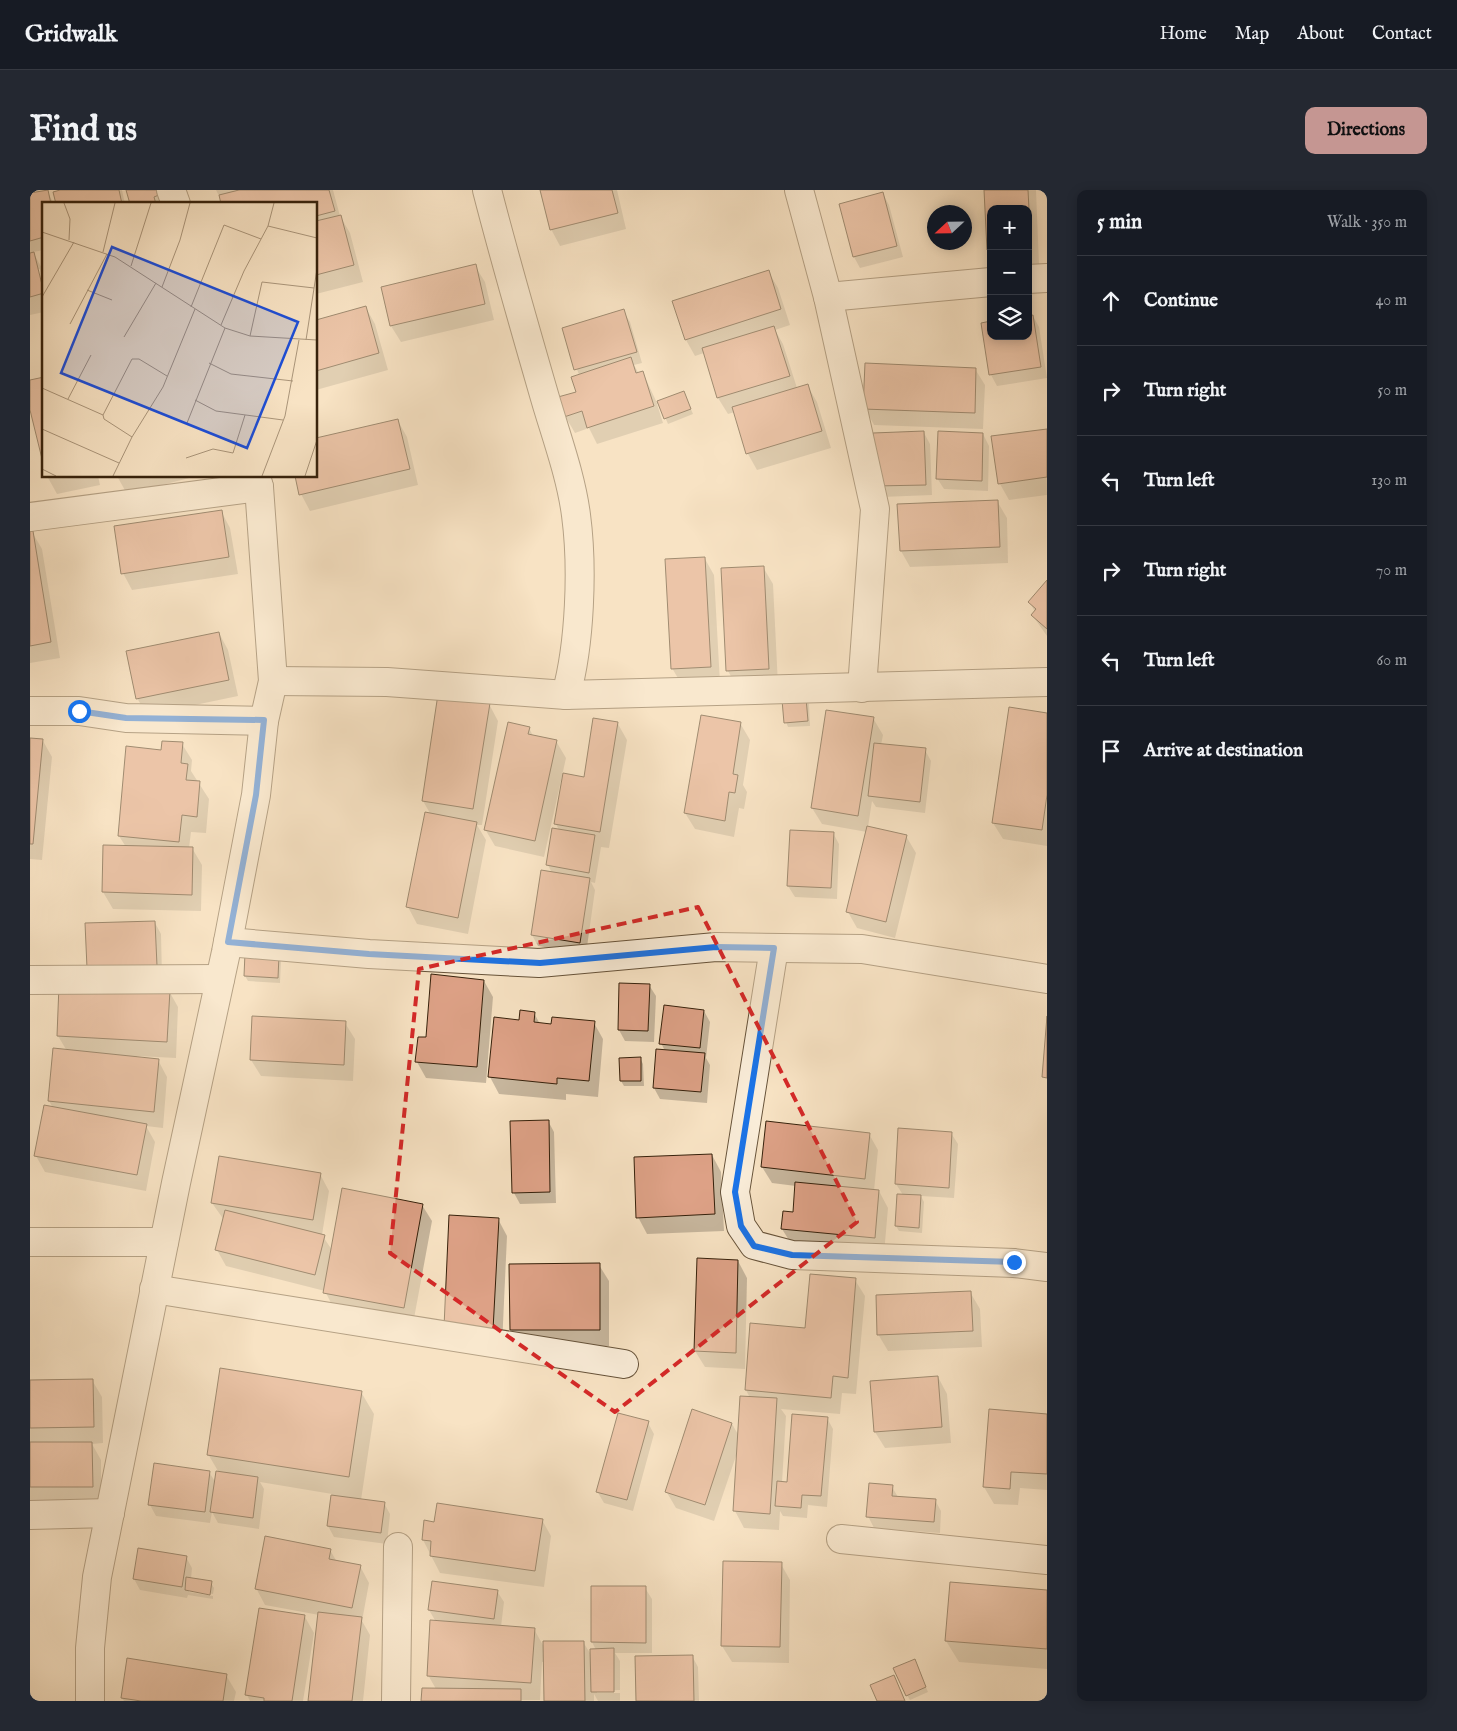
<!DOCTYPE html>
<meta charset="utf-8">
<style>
:root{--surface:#171b24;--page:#242831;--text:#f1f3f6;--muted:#9ea1a6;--line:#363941;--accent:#c59692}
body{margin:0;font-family:"IM FELL English",serif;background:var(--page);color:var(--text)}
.controls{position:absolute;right:15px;top:15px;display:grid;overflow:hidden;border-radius:10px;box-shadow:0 2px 12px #0003}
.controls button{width:45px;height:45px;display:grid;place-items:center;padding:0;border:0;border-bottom:1px solid var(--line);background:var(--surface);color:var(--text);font:25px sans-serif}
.compass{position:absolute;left:897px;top:15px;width:45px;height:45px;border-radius:50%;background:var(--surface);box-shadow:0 2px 12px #0003;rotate:248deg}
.stop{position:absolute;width:15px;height:15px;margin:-11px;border:4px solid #1a73e8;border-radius:50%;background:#fff}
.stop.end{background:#1a73e8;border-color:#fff;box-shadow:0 1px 5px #0008}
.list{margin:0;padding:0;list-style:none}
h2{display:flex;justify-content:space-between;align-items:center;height:65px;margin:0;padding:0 20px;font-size:21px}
h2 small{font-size:16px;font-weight:400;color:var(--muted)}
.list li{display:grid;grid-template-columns:32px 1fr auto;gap:15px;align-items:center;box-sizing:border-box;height:90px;padding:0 20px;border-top:1px solid var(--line)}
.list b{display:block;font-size:19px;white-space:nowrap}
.list em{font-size:16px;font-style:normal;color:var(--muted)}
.icon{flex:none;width:28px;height:28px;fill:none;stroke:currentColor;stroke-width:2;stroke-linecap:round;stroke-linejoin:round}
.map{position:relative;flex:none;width:1017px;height:1511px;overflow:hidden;border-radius:10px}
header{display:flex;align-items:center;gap:30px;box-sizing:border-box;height:70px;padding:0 25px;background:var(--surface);border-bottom:1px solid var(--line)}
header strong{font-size:24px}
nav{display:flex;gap:28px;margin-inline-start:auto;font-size:18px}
.intro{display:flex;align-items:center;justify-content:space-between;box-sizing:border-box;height:120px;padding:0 30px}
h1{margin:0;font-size:35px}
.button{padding:12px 22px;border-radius:10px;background:var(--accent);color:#111;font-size:18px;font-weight:700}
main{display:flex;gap:30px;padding:0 30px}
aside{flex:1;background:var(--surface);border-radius:10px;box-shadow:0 2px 12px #0003}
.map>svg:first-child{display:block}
.shadow{fill:#0003}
.building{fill:#dda186;stroke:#36210b}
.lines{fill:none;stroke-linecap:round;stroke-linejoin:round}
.street-casing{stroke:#665239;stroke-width:30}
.street{stroke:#faedd9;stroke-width:28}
.route{stroke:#1a73e8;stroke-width:6}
.marked{fill:none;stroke:#d62828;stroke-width:4;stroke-dasharray:10 6;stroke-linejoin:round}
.inset-road{fill:none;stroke:#aa957a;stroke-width:1}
.view{fill:#1d4ed8;fill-opacity:0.15;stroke:#1d4ed8;stroke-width:2.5}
.inset-edge{fill:none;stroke:#36210b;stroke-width:2.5}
</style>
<header>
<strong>Gridwalk</strong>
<nav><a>Home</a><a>Map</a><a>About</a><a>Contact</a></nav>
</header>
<div class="intro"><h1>Find us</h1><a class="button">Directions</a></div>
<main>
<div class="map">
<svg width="1017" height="1511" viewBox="0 0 1017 1511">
<rect width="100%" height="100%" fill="#f8e3c4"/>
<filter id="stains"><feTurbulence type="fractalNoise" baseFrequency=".004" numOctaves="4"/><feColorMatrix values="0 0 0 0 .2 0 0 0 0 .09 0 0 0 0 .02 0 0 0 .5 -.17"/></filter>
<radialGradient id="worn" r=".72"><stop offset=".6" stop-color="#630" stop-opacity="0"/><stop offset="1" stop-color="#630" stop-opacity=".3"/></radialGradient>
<!-- shadow -->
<g class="shadow">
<polygon points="36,0 92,0 95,14 27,14"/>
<polygon points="97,0 131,0 135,14 101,14"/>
<polygon points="186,0 303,0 310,26 320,43 333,92 286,104 286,14 190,8"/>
<polygon points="511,0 587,0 596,39 530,56 521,39"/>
<polygon points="955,0 1006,0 1009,74 998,75 998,19 961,19 961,64 958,60"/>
<polygon points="17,1 24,14 14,14 14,60 3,62 14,82 14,94 10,79 7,79 14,105 14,122 0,125 0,5"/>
<polygon points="853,4 859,15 873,67 830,78 824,67 811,14"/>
<polygon points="445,76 455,92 464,130 371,152 361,136 352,98"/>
<polygon points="738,81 748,98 760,135 745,140 753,154 767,198 777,195 787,212 801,258 727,280 718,264 705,222 698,224 688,208 674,163 665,166 656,150"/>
<polygon points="336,118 345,134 358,180 286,200 286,132"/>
<polygon points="593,121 600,132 612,173 604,175 609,184 613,183 627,213 654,203 663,224 638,234 629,213 627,214 633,233 567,254 559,238 545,243 535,226 547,203 549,185 533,138"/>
<polygon points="1003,126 1009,137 1017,188 967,196 961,185 961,146 998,146"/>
<polygon points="945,179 955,195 953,239 844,235 835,218"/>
<polygon points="368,231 377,247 388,295 280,321 271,304 286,286"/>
<polygon points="1017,240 1017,305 979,310 970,294"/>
<polygon points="894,243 900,254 902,305 852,307 846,296"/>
<polygon points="953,244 959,256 958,301 914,299 907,288"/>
<polygon points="17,286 68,286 70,295 27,304"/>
<polygon points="87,286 167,286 97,304"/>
<polygon points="967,311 977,328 978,373 880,377 871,361"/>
<polygon points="191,321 200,338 208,384 102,400 93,383"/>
<polygon points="2,342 12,359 30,468 0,473 0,343"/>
<polygon points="675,369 684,385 690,493 652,495 642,478"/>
<polygon points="733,377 743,394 748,495 707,497 698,481"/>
<polygon points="1017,392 1017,446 1003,426 1005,422 1000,412"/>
<polygon points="189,443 198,460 208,506 117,525 107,508"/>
<polygon points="776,509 779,514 780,536 758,537 756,532"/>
<polygon points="459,514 468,531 452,635 447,635 456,650 438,744 387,734 378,717 401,625 393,611"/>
<polygon points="1017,524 1017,656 973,649 963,633"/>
<polygon points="843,528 853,545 851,555 895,560 901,571 895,623 846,617 842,611 838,637 876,646 886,663 865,748 827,738 818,722 837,642 792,634 782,618"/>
<polygon points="710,533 720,550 713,595 717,602 714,619 709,618 704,647 665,639 655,623"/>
<polygon points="588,534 597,550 579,658 571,657 565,693 561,692 565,700 556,764 508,756 502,745 522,683 518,675 529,640 526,634"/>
<polygon points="499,538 503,546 526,551 536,568 514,667 465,656 455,639"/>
<polygon points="0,549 13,551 22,567 12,670 0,669"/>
<polygon points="152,554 162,570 161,581 179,609 176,643 161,642 159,658 162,658 172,675 171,721 83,719 73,702 74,657 96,657 89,646 132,561"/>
<polygon points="803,643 809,654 807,709 765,707 758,696"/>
<polygon points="125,733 131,744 132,787 65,789"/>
<polygon points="248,766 251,771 250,793 218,791 215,786"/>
<polygon points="454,791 463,807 456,893 396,888 387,872 397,849"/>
<polygon points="619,795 626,806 624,852 595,851 589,840"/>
<polygon points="139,801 148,817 146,868 107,866 107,868 128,870 137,887 133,938 116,936 125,952 116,1001 15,982 6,966 23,918 19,911 37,861 28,846"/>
<polygon points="674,821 680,832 676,868 680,875 677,913 630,909 624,898 635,861 631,853"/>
<polygon points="504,823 510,834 564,833 573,849 568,907 536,904 536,910 469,904 460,887 490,831"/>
<polygon points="315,833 325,849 323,891 231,886 221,870"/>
<polygon points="610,868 613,874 614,896 594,896 591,891 590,869"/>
<polygon points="518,931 524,942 526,1013 490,1014 484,1003"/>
<polygon points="921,943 928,954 924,1008 891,1006 894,1012 892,1043 869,1041 866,1036 873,1005 866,994"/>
<polygon points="839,944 848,960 844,1001 849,1001 858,1018 854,1064 762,1055 752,1039 764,1023 766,996 742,993 732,977"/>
<polygon points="682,965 691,982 694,1041 617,1044 608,1027"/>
<polygon points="290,984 299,1001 292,1045 302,1060 392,1015 402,1031 383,1134 304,1119 295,1101 196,1076 187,1060 194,1030 182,1013"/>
<polygon points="468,1029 477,1046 472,1156 424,1153"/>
<polygon points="708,1071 717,1088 715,1179 675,1177 665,1161"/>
<polygon points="569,1075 579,1091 579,1156 491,1156 481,1140"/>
<polygon points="825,1090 835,1106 826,1204 812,1203 810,1224 751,1219 756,1226 752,1293 758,1294 797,1228 803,1239 797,1317 778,1315 777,1328 753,1326 750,1321 749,1340 714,1338 705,1321 707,1263 684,1331 646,1318 636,1301 702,1234 709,1246 720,1208 716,1200"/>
<polygon points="940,1102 950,1119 952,1157 858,1161 848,1144"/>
<polygon points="908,1187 917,1204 921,1253 855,1258 845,1242"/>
<polygon points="62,1190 72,1207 73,1253 62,1254 71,1270 71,1313 0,1313 0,1192"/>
<polygon points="331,1202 344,1224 331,1310 354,1313 360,1324 357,1354 304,1347 298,1336 302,1304 230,1292 234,1299 229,1339 188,1333 182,1322 180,1333 126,1326 120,1315 179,1282 186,1293 188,1281 178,1264"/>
<polygon points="1017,1225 1017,1300 990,1298 988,1315 964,1314 954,1297"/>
<polygon points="618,1233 624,1244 603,1321 574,1313 567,1301"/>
<polygon points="862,1297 868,1307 905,1310 911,1321 910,1343 844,1338 838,1326"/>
<polygon points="512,1330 521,1346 514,1397 410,1383 393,1350 406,1333"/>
<polygon points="300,1360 307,1372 330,1376 339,1393 332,1431 340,1445 333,1511 279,1511 289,1425 235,1415 226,1398"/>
<polygon points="156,1367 162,1378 161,1389 181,1393 184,1398 183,1404 159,1400 159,1402 183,1406 183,1409 158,1405 157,1408 110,1400 104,1389"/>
<polygon points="751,1374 760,1390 759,1473 702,1472 692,1456"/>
<polygon points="403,1393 467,1401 474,1412 471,1437 504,1439 514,1457 553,1452 562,1466 566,1460 562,1452 615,1398 622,1409 622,1463 585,1463 590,1471 590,1500 567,1501 567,1503 590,1503 590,1511 568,1511 564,1504 564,1511 515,1511 514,1472 512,1472 510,1510 392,1511 406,1499 398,1485 406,1432 399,1420"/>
<polygon points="1017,1401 1017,1479 929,1472 916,1451"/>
<polygon points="275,1427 284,1443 273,1511 220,1511 217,1505"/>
<polygon points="662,1466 668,1477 669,1511 607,1511"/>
<polygon points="887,1475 898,1502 880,1510 877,1505"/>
<polygon points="196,1485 206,1502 204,1511 94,1511 92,1508"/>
</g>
<!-- building -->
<g class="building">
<polygon points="18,0 21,14 14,14 14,47 0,51 0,3"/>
<polygon points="30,0 89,0 92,14 26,14 23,2"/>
<polygon points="96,0 129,0 131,4 124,7 126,14 100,14"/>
<polygon points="209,0 299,0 305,21 286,26 286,14 191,14 189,5"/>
<polygon points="510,0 582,0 588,23 520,40"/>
<polygon points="954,0 998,0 1001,58 998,58 998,19 961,19 961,60 957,60"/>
<polygon points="853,2 867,56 823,67 809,14"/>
<polygon points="311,25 324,75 286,85 286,31"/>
<polygon points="4,62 14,103 0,107 0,63"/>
<polygon points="446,74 455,114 360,136 351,97"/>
<polygon points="739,80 751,119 655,150 642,111"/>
<polygon points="336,116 349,163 286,181 286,130"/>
<polygon points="594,119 607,162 544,180 532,138"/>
<polygon points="1003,125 1011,177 959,185 951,133 961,131 961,146 998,146 998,126"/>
<polygon points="744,136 760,186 687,208 672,158"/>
<polygon points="601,167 606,183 613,181 624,216 557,238 552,221 534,227 528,207 546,202 541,187"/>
<polygon points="835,173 946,178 945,223 833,219"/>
<polygon points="14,187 14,277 0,220 0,190"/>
<polygon points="778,194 792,241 716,264 702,217"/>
<polygon points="654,201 661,219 634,229 627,211"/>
<polygon points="368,229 380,279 269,305 265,286 286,286 286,248"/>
<polygon points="1017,239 1017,287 968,294 961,246"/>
<polygon points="894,241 896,295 845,296 843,243"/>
<polygon points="908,241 953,243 952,291 906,289"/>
<polygon points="968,310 970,357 870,361 867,314"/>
<polygon points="192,320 199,367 91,384 84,336"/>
<polygon points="0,341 3,341 21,452 0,456"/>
<polygon points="675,367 681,477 641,479 635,369"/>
<polygon points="734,376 739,479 696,481 691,378"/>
<polygon points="1017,390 1017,439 1001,425 1006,419 998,412"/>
<polygon points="189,442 199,490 106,509 96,461"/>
<polygon points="408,504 460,513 443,619 392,611"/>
<polygon points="776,508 778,531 754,533 752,510"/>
<polygon points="979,517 1017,523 1017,605 1012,640 962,633"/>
<polygon points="796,520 844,527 828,626 781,618"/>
<polygon points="671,525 711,532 703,584 708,585 705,603 699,602 695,631 654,623"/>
<polygon points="563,528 588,532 570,642 524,634 533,583 554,587"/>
<polygon points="478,532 500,537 498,544 527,550 505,651 454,640"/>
<polygon points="0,548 13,549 3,654 0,654"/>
<polygon points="132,551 153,552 151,573 158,574 156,590 170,591 167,627 152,625 149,652 88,646 96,556 131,560"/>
<polygon points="844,553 896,558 890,612 838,606"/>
<polygon points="395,622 447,632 428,728 376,717"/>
<polygon points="837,636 877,645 856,732 816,722"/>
<polygon points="522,638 565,645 559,683 516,675"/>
<polygon points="760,640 804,642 801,698 757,696"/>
<polygon points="73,655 163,657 162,705 72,702"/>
<polygon points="511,680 560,688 550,753 501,745"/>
<polygon points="125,731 127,776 57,778 55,733"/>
<polygon points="215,763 249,765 248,788 214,786"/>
<polygon points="401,784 454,790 447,877 385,872 388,847 396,847"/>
<polygon points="589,793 620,794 618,841 588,840"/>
<polygon points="29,795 140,800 137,852 27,846"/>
<polygon points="634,815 674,820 670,858 629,854"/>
<polygon points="490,820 505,822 504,832 521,834 522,827 565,831 559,891 527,888 527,894 458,887 464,827 489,830"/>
<polygon points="222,826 316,831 314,875 220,870"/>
<polygon points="1017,826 1017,888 1012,887"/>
<polygon points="23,858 129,869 124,922 18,911"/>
<polygon points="626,859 675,863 671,902 623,898"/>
<polygon points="611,867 611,891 590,891 589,868"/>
<polygon points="14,915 117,934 107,985 4,966"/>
<polygon points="519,930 520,1002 482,1003 480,931"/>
<polygon points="736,931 840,943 835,989 731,977"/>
<polygon points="868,938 922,942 919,998 865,994"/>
<polygon points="682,964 685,1024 606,1028 604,967"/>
<polygon points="189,966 291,983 283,1030 181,1013"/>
<polygon points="765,992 849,1000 845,1048 751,1039 753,1021 763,1022"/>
<polygon points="312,998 393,1014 374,1118 293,1103"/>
<polygon points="867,1004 891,1005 889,1038 865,1036"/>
<polygon points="195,1020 295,1045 285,1085 185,1060"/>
<polygon points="419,1025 469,1028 463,1140 414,1137"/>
<polygon points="667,1068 708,1070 706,1163 664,1161"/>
<polygon points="570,1073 570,1140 480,1140 479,1074"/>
<polygon points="780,1084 826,1088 818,1188 803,1186 801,1208 715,1200 720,1133 775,1138"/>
<polygon points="941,1101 943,1141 847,1145 846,1105"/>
<polygon points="190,1178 332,1201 319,1287 177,1265"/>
<polygon points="908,1186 912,1237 844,1242 840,1191"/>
<polygon points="63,1189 64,1237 0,1238 0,1190"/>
<polygon points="710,1206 747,1208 740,1324 703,1321"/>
<polygon points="662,1219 702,1233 675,1315 635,1302"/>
<polygon points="959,1219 1017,1224 1017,1284 981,1282 980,1299 953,1297"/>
<polygon points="588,1223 619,1231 597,1310 566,1302"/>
<polygon points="762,1224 798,1227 791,1306 772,1305 771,1318 745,1316 747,1291 757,1292"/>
<polygon points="0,1252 62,1252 63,1297 0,1297"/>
<polygon points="124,1273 180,1281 175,1322 118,1315"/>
<polygon points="186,1281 228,1287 223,1328 180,1322"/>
<polygon points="839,1293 863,1295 862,1306 906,1309 904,1332 836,1327"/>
<polygon points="301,1305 355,1312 351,1343 297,1336"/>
<polygon points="407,1313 513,1329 505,1381 400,1366 401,1351 392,1350 394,1330 404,1332"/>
<polygon points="235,1346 301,1359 299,1369 331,1375 322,1418 225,1399"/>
<polygon points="108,1358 157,1366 152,1397 103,1389"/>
<polygon points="693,1371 752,1372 750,1457 691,1456"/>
<polygon points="156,1387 182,1391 180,1405 155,1400"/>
<polygon points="402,1391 468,1400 464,1429 398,1420"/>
<polygon points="920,1392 1017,1400 1017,1459 915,1451"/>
<polygon points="561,1396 616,1396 616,1453 561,1452"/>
<polygon points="229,1418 275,1425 262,1511 234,1511 234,1508 215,1505"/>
<polygon points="288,1422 332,1427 322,1511 278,1511"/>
<polygon points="400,1430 505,1438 501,1493 397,1486"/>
<polygon points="513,1451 554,1451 555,1511 514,1511"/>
<polygon points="584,1458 584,1502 561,1502 560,1459"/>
<polygon points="663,1465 664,1511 606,1511 605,1466"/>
<polygon points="97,1468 197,1484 193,1511 111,1511 91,1508"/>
<polygon points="885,1469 896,1497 876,1506 863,1478"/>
<polygon points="864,1485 875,1511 847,1511 840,1495"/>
<polygon points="392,1498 491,1499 491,1511 391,1511"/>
</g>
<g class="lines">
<!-- street casing -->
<g class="street-casing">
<g id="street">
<polyline points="141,0 146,14"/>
<path d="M 457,0 C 475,70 495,139 515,208 C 526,246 541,286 546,325 C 553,378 550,454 536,505"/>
<polyline points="769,0 798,107 845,319 832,498"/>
<polyline points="998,89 1017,88"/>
<polyline points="798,107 961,92"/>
<polyline points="0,327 229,297"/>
<polyline points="243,491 357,492 536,505 1017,492"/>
<polyline points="0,521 49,521 96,528 234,531"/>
<polyline points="198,752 339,764 509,773 686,757 832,759 1017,789"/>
<polyline points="744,758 705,1002 711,1036 724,1055 762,1065 984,1073 1017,1077"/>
<polyline points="0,790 190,789"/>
<polyline points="0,1052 134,1052"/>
<polyline points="124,1099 594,1174"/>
<polyline points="0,1325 80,1323"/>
<polyline points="811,1349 1017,1370"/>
<polyline points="60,1511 60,1458 67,1387 146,993 196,762 226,605 234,531 243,491 229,297 226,286"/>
<polyline points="366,1511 368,1357"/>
</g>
</g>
<!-- street -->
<use href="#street" class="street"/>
</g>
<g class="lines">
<!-- route -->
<polyline class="route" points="49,521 96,528 234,530 226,605 198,752 339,764 510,773 686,757 744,758 705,1002 711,1036 724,1056 762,1065 984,1072"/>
</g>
<!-- marked area -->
<path d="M0 0H1017V1511H0ZM 668,717 L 827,1032 L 585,1222 L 360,1063 L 389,779 Z" fill="#f8e3c4" fill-opacity=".55" fill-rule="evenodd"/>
<path class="marked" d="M 668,717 L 827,1032 L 585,1222 L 360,1063 L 389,779 Z"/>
<!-- overview -->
<g transform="translate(12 12)">
<rect width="275" height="275" fill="#f8e3c4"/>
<path class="inset-road" d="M 22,1 L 28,17 L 27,38M 226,24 L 275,36M 0,30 L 73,55 L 183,126 L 208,134 L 275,138M 61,50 L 73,1M 89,64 L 109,1M 120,85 L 138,38 L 148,1M 45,88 L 70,98M 0,95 L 32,40M 149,105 L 182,23 L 219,37M 28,122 L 65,52M 179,123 L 202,69 L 226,24 L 232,1M 208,134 L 220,80 L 272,86M 82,135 L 114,81M 264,138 L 275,67M 167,161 L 189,172 L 251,179M 0,186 L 61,213 L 62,217 L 90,235M 26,197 L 49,153M 153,198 L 174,209 L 241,218M 61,213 L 90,157 L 97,157 L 125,174M 145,221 L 183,126M 0,227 L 77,261M 144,256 L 171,247 L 191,251 L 203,213M 0,267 L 14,274M 71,274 L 90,235 L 121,185 L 153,107M 220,274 L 243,214 L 257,138M 263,274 L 275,238"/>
<path class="view" d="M 70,45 L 256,120 L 205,246 L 19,171 Z"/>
<rect width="275" height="275" class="inset-edge"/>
</g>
<rect width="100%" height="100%" filter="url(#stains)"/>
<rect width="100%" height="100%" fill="url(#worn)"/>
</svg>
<div class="controls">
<button>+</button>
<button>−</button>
<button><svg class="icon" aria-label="layers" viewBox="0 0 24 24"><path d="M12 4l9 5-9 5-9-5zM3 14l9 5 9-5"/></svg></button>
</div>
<svg class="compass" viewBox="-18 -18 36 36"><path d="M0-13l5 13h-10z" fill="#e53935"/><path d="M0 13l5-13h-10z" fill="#9ea1a6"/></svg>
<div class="stop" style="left:49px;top:521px"></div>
<div class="stop end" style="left:984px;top:1072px"></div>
</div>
<aside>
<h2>5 min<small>Walk · 350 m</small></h2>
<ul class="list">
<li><svg class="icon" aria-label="ahead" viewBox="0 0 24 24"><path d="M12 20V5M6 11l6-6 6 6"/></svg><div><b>Continue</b></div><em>40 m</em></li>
<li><svg class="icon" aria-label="right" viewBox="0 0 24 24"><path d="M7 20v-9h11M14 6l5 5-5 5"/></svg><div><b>Turn right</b></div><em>50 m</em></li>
<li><svg class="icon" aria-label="left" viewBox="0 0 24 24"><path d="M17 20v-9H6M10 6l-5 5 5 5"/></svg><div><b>Turn left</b></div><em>130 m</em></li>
<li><svg class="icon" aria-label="right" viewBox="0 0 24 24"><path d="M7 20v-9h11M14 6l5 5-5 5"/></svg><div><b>Turn right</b></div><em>70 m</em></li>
<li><svg class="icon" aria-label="left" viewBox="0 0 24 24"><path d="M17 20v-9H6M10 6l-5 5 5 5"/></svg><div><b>Turn left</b></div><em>60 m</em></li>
<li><svg class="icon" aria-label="arrive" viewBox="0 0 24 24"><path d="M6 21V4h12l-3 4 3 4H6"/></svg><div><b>Arrive at destination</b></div></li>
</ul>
</aside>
</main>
